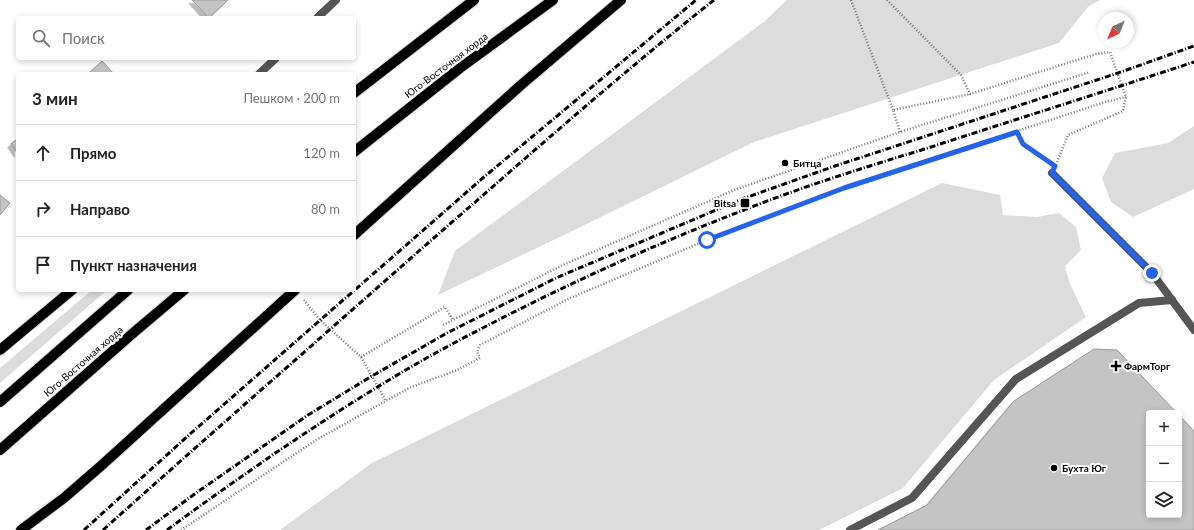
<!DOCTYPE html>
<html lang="ru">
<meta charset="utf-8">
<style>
:root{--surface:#fff;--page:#f6f6f6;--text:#222;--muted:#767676;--line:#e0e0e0}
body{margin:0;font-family:Lato,sans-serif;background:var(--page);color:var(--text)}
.controls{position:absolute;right:12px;bottom:12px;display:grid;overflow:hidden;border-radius:4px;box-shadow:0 2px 6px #0003}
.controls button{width:36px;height:36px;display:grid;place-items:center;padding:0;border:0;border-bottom:1px solid var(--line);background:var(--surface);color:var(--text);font:20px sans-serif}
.compass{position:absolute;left:1098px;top:12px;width:36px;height:36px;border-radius:50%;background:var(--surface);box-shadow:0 2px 6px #0003;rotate:223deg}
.stop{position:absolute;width:12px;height:12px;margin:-9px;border:3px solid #2563eb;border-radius:50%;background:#fff}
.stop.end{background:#2563eb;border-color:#fff;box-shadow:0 1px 4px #0008}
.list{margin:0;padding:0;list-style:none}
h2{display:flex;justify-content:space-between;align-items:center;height:52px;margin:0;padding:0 16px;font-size:17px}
h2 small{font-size:13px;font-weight:400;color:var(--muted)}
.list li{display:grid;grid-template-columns:26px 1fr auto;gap:12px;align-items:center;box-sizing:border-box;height:56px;padding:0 16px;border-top:1px solid var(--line)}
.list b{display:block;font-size:15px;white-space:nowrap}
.list em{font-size:13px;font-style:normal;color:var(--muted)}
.icon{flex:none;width:22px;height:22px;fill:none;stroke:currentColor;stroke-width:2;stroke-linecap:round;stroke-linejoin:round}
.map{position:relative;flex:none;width:1194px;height:530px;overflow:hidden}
.search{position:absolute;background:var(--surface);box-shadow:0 2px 6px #0003;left:16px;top:16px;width:340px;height:44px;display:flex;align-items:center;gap:10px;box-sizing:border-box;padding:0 14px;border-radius:4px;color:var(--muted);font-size:15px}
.panel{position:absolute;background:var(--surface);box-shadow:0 2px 6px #0003;left:16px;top:72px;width:340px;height:220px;border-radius:4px}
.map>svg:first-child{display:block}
.green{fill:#dcdcdc}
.building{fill:#c4c4c4;stroke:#999;filter:url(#shadow)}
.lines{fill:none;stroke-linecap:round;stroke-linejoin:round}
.primary-casing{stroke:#dbdbdb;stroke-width:12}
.path{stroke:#777;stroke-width:2.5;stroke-dasharray:1 2;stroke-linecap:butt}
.service{stroke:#555;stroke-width:8}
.minor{stroke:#555;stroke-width:8}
.primary{stroke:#000;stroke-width:10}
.rail{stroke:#000;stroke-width:3;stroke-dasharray:6 2 1 2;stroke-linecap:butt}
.route{stroke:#2563eb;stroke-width:5}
.poi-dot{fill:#000;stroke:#fff;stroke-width:1.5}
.labels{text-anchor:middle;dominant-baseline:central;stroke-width:4;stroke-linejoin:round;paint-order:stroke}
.street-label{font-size:10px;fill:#000;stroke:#fff}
.poi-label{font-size:10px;font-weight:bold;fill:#000;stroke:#fff;text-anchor:start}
</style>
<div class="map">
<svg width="1194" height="530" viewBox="0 0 1194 530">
<defs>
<filter id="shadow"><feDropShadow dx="-3.5" dy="3.5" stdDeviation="0" flood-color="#0004"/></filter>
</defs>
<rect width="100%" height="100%" fill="#fff"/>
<!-- green -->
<g class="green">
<polygon points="787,0 1100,0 1088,7 1059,43 754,142 562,236 438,295 455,251 765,21"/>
<polygon points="1194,126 1194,189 1133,217 1111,202 1102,178 1115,153 1168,143"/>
<polygon points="942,183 1000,195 1003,215 1037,217 1059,213 1076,227 1081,250 1065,266 1070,284 1086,317 994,380 903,488 819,530 280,530 372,463"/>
<polygon points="92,290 107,290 0,383 0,368"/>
</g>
<!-- building -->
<g class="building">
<polygon points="192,0 228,0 209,18"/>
<polygon points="102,61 114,74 88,74"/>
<polygon points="18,138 18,154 11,144"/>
<polygon points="0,195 10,203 0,215"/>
<polygon points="1094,349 1117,350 1177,413 1149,413 1149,515 1179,515 1179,415 1194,431 1194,530 878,530 927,505 1014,401"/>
</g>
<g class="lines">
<!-- primary casing -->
<g class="primary-casing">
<g id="primary">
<polyline points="354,93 474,0"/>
<polyline points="354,152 460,68 553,0"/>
<polyline points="354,235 521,85 621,0"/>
<polyline points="0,350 72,290"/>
<polyline points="0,402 128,290"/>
<polyline points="0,450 132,334 184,290"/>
<polyline points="21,530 64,498 102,465 295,290"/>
</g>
</g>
<!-- path -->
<g class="path">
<polyline points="851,0 893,110"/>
<polyline points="887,0 961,75 970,94 1096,54 1110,52 1126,97 1123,111 1068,135 1057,162"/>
<polyline points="900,132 893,110 970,94"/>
<polyline points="1017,132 1023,144 1048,161"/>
<polyline points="304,300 320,320 361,357 386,401"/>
<polyline points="443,325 563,265 734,190 900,132 1090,72"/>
<polyline points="361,357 445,307 453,320"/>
<polyline points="181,530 316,440 409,388 457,370 480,358 477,352 480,345 568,299 707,240 844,188 1105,102 1126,97"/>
</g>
<!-- service -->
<polyline class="service" points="850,530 912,498 1016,379 1139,303 1172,300"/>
<!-- minor -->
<g class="minor">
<polyline points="317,18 336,0"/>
<polyline points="259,74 276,58"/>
<polyline points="1052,173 1152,273 1194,330"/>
</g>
<!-- primary -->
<use href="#primary" class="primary"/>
<!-- rail -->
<g class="rail">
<polyline points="84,530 190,434 484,177 696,0"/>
<path d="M 103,530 C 208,436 315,343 420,250 C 517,166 613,80 714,0"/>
<polyline points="146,530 196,493 308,415 372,376 447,333 556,278 742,199 835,166 1118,73 1194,46"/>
<path d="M 167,530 C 202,504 238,479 274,454 C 332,415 392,376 454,343 C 548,293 645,248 744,210 C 804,186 866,167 928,148 C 1017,119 1106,91 1194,62"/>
</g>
</g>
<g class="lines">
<!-- route -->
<polyline class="route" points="707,240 844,188 1017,132 1023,144 1055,166 1052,173 1152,273"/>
</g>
<!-- markers -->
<g class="poi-dot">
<circle cx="785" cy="163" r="4"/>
<rect x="740" y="198" width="10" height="10" rx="2"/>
<path d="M1114 360h4v4h4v4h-4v4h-4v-4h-4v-4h4z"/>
<circle cx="1054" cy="468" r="4"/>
</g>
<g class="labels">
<!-- street labels -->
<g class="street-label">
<text transform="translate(446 65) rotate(-37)">Юго-Восточная хорда</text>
<text transform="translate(83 361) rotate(-41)">Юго-Восточная хорда</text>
</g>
<!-- poi labels -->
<g class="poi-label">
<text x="793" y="163">Битца</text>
<text x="736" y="203" text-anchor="end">Bitsa</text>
<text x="1124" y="366">ФармТорг</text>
<text x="1062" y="468">Бухта Юг</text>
</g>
</g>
</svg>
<div class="controls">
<button>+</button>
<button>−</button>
<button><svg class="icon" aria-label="layers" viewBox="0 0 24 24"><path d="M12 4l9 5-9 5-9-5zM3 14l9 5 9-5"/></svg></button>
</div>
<svg class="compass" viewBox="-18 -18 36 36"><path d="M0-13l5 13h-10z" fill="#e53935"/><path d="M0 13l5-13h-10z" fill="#767676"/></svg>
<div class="stop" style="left:707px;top:240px"></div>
<div class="stop end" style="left:1152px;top:273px"></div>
<div class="search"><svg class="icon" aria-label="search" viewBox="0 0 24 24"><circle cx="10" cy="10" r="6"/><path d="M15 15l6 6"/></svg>Поиск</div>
<section class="panel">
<h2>3 мин<small>Пешком · 200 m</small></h2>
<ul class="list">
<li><svg class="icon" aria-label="ahead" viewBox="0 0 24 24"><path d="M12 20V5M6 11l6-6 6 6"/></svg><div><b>Прямо</b></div><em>120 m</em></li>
<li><svg class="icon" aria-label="right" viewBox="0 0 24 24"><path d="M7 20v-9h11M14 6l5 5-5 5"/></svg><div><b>Направо</b></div><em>80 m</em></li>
<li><svg class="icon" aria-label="arrive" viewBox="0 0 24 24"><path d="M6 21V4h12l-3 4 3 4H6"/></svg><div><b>Пункт назначения</b></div></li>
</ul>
</section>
</div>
